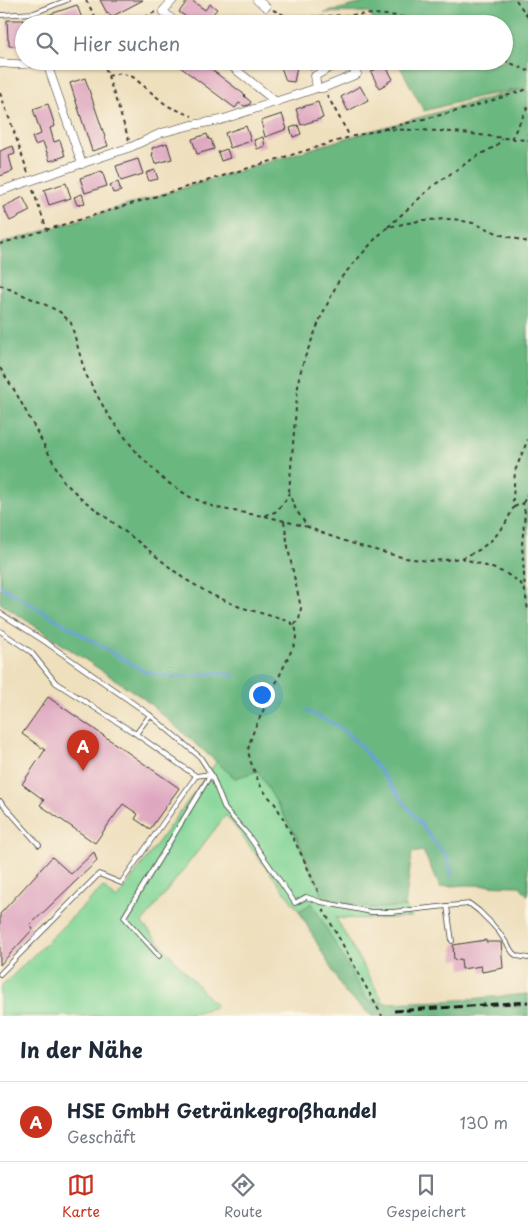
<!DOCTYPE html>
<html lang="de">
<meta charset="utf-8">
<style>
:root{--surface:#fff;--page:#f6f6f7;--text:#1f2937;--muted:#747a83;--line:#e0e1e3;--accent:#c8321e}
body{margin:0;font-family:"Playpen Sans",sans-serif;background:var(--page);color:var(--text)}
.you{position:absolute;left:261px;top:694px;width:18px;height:18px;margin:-12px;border:4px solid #fff;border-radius:50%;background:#1a73e8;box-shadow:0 0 0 8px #1a73e833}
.badge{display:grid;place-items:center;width:32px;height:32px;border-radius:50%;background:var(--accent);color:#fff;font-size:16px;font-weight:700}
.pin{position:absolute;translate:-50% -41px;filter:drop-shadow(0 1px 2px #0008)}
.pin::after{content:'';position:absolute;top:26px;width:18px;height:15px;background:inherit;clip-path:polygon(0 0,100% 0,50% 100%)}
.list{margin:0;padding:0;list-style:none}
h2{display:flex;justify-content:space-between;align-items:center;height:65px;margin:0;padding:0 20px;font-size:21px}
h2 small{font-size:16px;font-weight:400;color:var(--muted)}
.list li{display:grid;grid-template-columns:32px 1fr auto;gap:15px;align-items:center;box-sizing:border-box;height:80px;padding:0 20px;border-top:1px solid var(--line)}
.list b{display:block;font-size:19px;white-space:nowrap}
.list p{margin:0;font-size:16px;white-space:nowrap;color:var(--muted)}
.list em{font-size:16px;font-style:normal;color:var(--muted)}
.icon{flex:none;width:28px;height:28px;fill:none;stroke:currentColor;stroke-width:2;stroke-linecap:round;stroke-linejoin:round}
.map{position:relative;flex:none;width:528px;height:1016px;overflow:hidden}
.search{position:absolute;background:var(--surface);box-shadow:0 1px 4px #0004;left:15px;right:15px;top:15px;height:55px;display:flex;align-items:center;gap:12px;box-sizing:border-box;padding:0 18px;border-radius:28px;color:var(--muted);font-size:19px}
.sheet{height:145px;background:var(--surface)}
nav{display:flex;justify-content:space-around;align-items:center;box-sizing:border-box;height:70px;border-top:1px solid var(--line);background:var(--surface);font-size:14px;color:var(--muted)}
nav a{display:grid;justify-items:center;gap:2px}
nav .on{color:var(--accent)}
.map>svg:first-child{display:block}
.green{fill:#83d698;stroke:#50795a}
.forest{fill:#6ab780;stroke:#436a4e}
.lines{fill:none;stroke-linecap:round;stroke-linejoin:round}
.stream{stroke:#6ba0d7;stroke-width:3}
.building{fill:#dea6c0}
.service-casing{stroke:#3c3934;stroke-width:5.5}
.minor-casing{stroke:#3c3934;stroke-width:9}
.path{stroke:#3c3934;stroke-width:2;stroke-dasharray:4 4;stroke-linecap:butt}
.service{stroke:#fff;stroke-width:4}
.minor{stroke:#fff;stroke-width:8}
.rail{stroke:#1c1c1c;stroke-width:3;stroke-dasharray:8 4;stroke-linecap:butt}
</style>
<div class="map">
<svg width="528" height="1016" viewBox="0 0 528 1016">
<rect width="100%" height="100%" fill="#fcf5e5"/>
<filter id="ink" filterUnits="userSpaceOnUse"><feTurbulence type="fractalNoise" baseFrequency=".02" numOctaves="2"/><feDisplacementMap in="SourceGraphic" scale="10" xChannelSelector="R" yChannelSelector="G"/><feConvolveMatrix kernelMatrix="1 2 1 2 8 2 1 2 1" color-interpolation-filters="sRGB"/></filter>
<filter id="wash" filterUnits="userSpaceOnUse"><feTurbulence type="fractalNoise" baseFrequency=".0096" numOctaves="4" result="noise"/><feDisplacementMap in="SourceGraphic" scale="20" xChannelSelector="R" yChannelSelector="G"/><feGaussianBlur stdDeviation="1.12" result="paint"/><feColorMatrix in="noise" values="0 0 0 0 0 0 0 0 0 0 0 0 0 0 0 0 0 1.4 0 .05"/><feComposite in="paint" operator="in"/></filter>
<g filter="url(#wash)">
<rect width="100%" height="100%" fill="#eedfbd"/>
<!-- green -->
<polygon class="green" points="217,761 235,778 258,770 296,836 323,897 362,907 377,908 405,907 412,917 373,919 336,918 384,1003 367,1000 312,904 299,911 226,815 142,923 217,1007 180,1016 0,1016 0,988 103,887 117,899"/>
<!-- forest -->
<g class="forest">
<polygon points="366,0 528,0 528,896 520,886 465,885 440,887 423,851 412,853 405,907 377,908 362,907 323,897 296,836 258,771 235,778 143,698 0,603 0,244 353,136 525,88 477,97 424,111 397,61 504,61 504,24 376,24 368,12 324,13 367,2"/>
<polygon points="312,903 367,1000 384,1003 445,1001 528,994 528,1016 372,1016 345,993 299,911"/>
</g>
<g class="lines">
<!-- stream -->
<g class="stream">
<path d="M 0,586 L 145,672 C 156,674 168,677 180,677 C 202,677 212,669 235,676"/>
<polyline points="307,711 338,726 359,744 447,858 452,876"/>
</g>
</g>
<g id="blocks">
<!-- building -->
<g class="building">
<polygon points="100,0 143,0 111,17 108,12 107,13"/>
<polygon points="188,0 191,0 205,10 210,4 217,9 211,16 222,24 204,24 196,17 192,21 179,12"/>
<polygon points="77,5 84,24 47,24 45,16"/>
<polygon points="7,20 24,20 24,45 9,46 9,40 8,40"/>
<polygon points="172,61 200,61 245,95 244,96 251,102 249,105 244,106 239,103 235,108"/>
<polygon points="384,63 393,79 388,82 388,83 379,88 371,72 376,69 375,68"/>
<polygon points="280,64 297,67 294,82 286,81"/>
<polygon points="85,78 108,146 92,151 70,83"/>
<polygon points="360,86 368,100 348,111 341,97"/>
<polygon points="318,102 323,118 301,125 296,109"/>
<polygon points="48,104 55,126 50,128 54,142 60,140 65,156 50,161 43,142 35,145 32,137 41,134 33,109"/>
<polygon points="282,114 287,129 265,137 261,121"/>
<polygon points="298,125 301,134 293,137 290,128"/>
<polygon points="246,126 251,141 230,148 225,133"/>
<polygon points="207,134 209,140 211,139 214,149 197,154 192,139"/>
<polygon points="263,137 265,146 257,149 254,140"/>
<polygon points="167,143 172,159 155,164 152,154 153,154 152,148"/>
<polygon points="13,146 15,154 9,156 13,171 0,176 0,151"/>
<polygon points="227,149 230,158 221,161 218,152"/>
<polygon points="138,159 143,174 121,181 116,166"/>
<polygon points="155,170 158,179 149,181 146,173"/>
<polygon points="102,171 107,186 85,193 80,178"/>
<polygon points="118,182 121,191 113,193 110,185"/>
<polygon points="66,183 71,198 49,205 44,190"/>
<polygon points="82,194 85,203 77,205 74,197"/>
<polygon points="23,197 30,211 10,221 3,207"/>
<polygon points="48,697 179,788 150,829 135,819 138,814 123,804 95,843 40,805 44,800 22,784 45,750 22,734"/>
<polygon points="94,852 97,861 30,925 33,929 0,965 0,914 52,857 71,874"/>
<polygon points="486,940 486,942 501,942 503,968 482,972 481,966 462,969 461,959 454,960 453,945"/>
</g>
</g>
</g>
<g filter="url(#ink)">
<use href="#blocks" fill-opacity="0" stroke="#3c3934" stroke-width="1"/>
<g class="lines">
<!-- service casing -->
<g class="service-casing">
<g id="service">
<polyline points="0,15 34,13 67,0"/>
<polyline points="0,613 44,641 150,715 200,757 211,774 225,809 248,835 295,903 306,897 321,902 371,912 392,912 447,906 470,904 479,911 490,922 499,932 513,953 517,956 528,958"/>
<polyline points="0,631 31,652 56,683 136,734 196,776 211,774"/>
<polyline points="136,734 150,715"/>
<polyline points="0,801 39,845"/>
<polyline points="447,906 452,941"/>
<polyline points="159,956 124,917 211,774"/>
<polyline points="0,974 99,874 121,883 196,776"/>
</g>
</g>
<!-- minor casing -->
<g class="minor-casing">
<g id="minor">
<polyline points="173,0 163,11 177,24"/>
<polyline points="257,0 266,7"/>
<polyline points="46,61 82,164"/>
<polyline points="225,61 275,101"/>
<path d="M 0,63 C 12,64 27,66 38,61"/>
<polyline points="317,88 315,76 341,61"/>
<polyline points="0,191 131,147 161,133 192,125 221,120 317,88 323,88 357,74 350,61"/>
</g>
</g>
<!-- path -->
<g class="path">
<polyline points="86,0 99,24"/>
<polyline points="516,0 528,17"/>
<polyline points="273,10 286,16 302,17 375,14 397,16 432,24"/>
<polyline points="130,24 155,12"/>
<polyline points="286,24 286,16"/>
<polyline points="504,60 528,71"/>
<polyline points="103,61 129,140"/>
<polyline points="306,61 311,70"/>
<polyline points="108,76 121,73 133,77 164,103 170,107 192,116"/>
<polyline points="0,93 11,123 28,173"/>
<polyline points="327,95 350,137"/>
<path d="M 384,129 C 410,130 436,130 462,133 C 484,135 506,139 528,140"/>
<polyline points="511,139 528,107"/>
<polyline points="33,190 47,230"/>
<polyline points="388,227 434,185 474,158 496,146 502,139"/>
<polyline points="0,244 350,137 465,109 528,89"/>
<polyline points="0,285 44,304 60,312 71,323 85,373 108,415 137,453 164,480 190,497 217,508 262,516 275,512 285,501 289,493 296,510 308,527 324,534 360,546 405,558 428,561 445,560 462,558 495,569 505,573 520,582 525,591 528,610"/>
<path d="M 0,368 L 16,393 L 64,482 L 82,499 L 136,540 L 183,578 L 212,595 L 240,607 L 288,621 C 298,627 297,631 295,643 L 254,730 L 250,742 L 248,750 L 250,760 L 257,778 L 262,789 L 275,804 L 283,818 L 304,860 L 319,894"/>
<polyline points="289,492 297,396 299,377 305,357 321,317 339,280 377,237 388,227 424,220 453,219 473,223 502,235 528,242"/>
<polyline points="523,503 528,493"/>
<polyline points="514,507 523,503 525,513 522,544 525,590"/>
<polyline points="265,516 308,527"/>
<polyline points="284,521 289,553 301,608 299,620 294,625"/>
<polyline points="462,558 479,550 493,539 504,526 514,507 513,499 515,471 528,439"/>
<polyline points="323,909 382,1016"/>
</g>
<!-- service -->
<use href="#service" class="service"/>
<!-- minor -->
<use href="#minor" class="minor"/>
<!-- rail -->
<polyline class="rail" points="394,1011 528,1002"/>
</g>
</g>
</svg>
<div class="you"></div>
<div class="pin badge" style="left:83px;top:771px">A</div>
<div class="search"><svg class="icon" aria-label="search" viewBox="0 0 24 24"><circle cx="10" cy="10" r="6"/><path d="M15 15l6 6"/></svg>Hier suchen</div>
</div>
<section class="sheet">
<h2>In der Nähe<small></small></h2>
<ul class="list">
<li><span class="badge">A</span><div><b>HSE GmbH Getränkegroßhandel</b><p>Geschäft</p></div><em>130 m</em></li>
</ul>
</section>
<nav>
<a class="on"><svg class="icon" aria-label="map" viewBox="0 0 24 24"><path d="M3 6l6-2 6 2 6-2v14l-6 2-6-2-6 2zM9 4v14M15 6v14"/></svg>Karte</a>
<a><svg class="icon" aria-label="directions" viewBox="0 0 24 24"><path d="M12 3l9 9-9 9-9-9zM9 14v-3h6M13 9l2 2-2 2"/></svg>Route</a>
<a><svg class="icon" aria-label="saved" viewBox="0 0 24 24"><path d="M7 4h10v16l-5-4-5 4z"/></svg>Gespeichert</a>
</nav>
